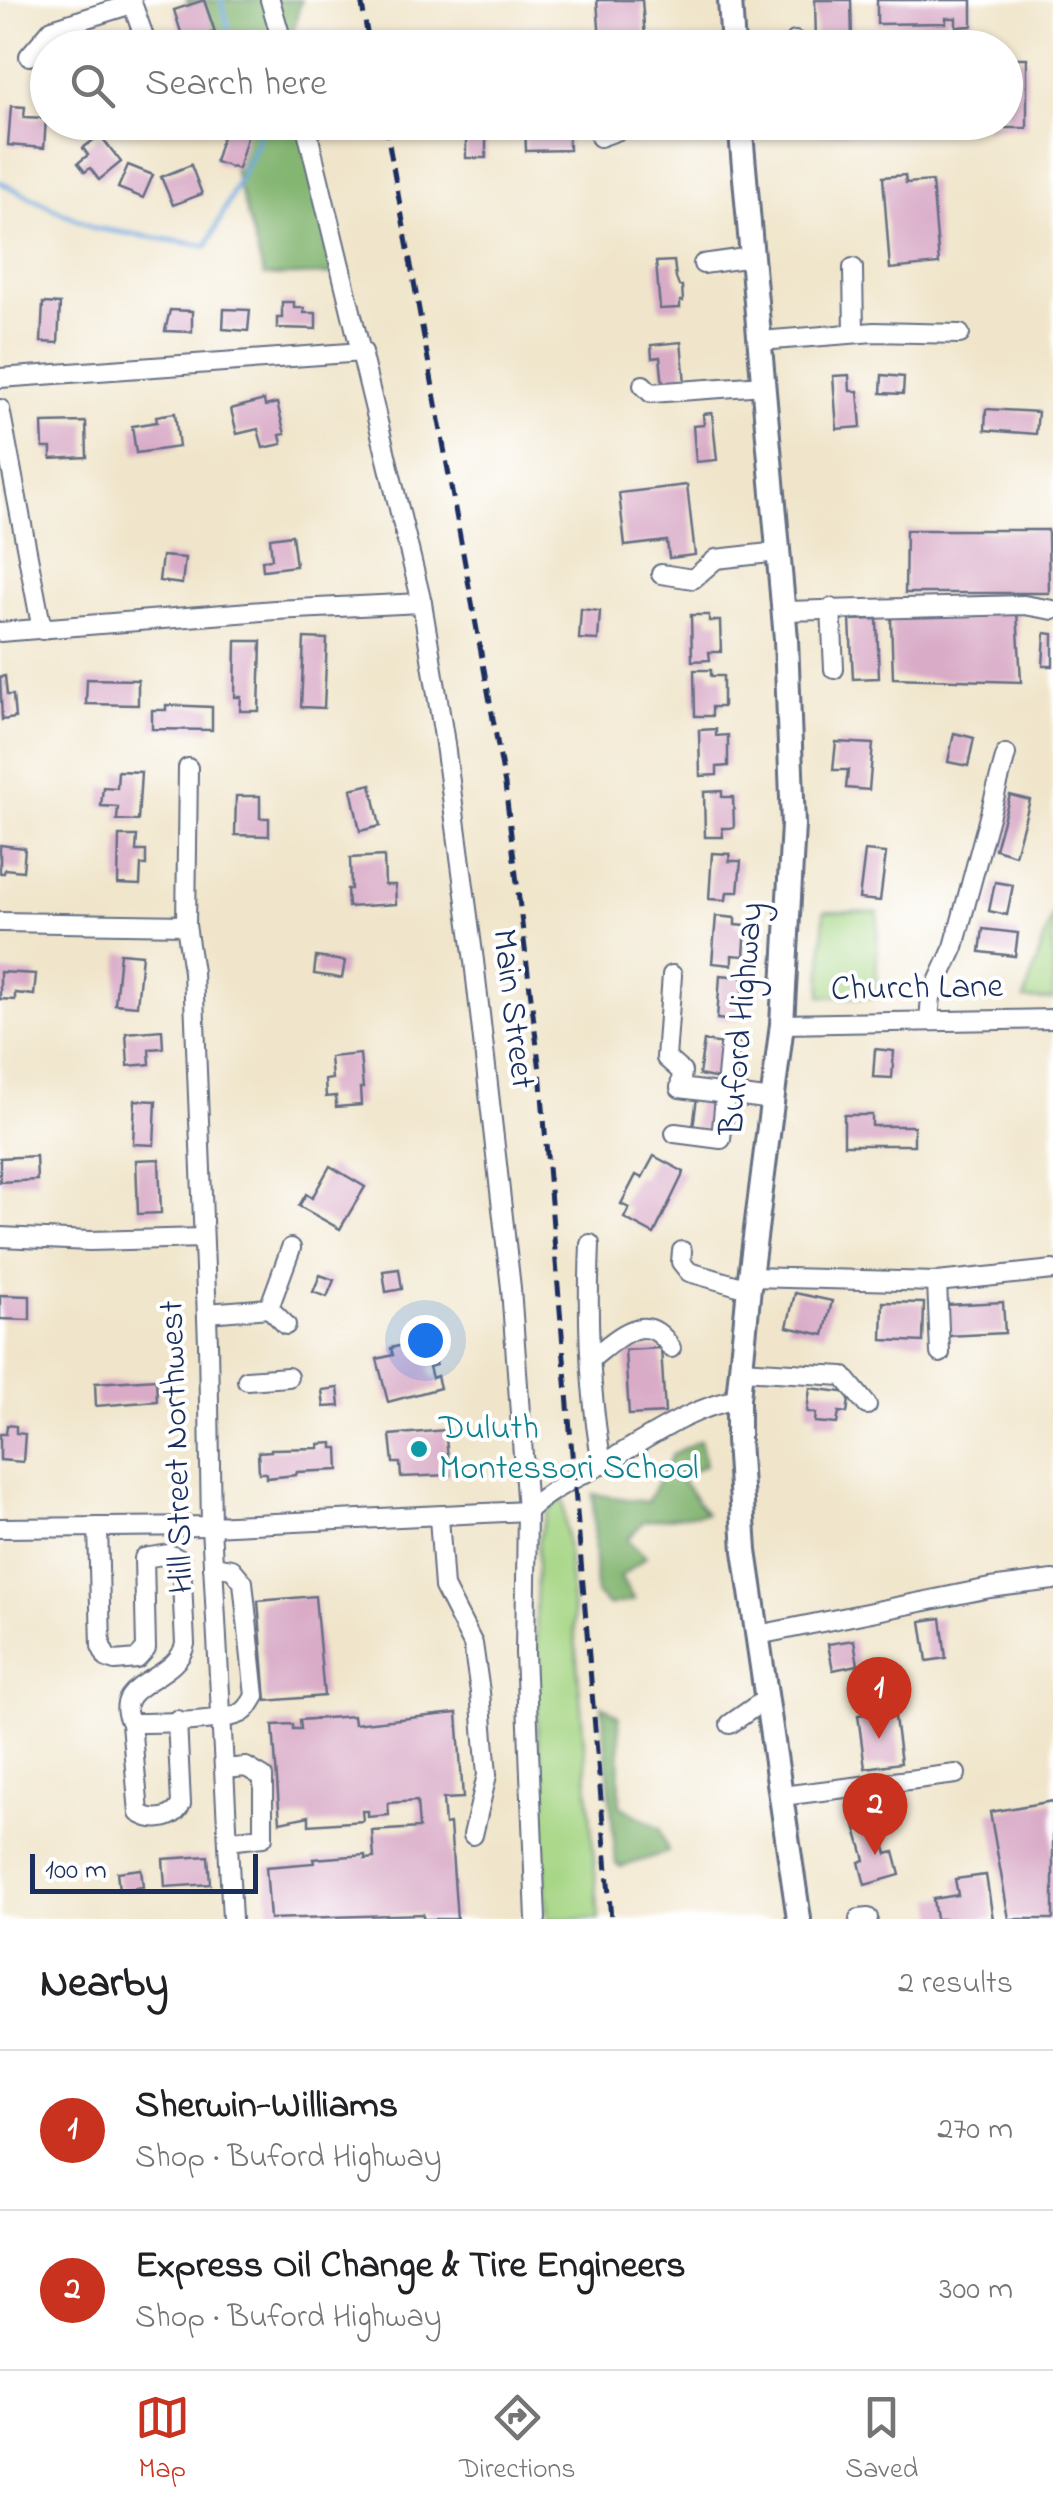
<!DOCTYPE html>
<meta charset="utf-8">
<style>
:root{--surface:#fff;--page:#f2f2f2;--text:#202124;--muted:#757577;--line:#e0e0e0;--accent:#c8321e}
body{margin:0;font-family:"Indie Flower",sans-serif;background:var(--page);color:var(--text)}
.scale{position:absolute;left:30px;bottom:25px;width:228px;box-sizing:border-box;padding-left:10px;border:5px solid #1b2f5e;border-top:0;font-size:28px;line-height:35px;white-space:nowrap;color:#1b2f5e;-webkit-text-stroke:8px #fff;paint-order:stroke}
.you{position:absolute;left:425px;top:1340px;width:35px;height:35px;margin:-25px;border:8px solid #fff;border-radius:50%;background:#1a73e8;box-shadow:0 0 0 15px #1a73e833}
.badge{display:grid;place-items:center;width:65px;height:65px;border-radius:50%;background:var(--accent);color:#fff;font-size:32px;font-weight:700}
.pin{position:absolute;translate:-50% -82px;filter:drop-shadow(0 2px 5px #0008)}
.pin::after{content:'';position:absolute;top:52px;width:35px;height:30px;background:inherit;clip-path:polygon(0 0,100% 0,50% 100%)}
.list{margin:0;padding:0;list-style:none}
h2{display:flex;justify-content:space-between;align-items:center;height:130px;margin:0;padding:0 40px;font-size:42px}
h2 small{font-size:32px;font-weight:400;color:var(--muted)}
.list li{display:grid;grid-template-columns:65px 1fr auto;gap:30px;align-items:center;box-sizing:border-box;height:160px;padding:0 40px;border-top:2px solid var(--line)}
.list b{display:block;font-size:38px;white-space:nowrap}
.list p{margin:0;font-size:32px;white-space:nowrap;color:var(--muted)}
.list em{font-size:32px;font-style:normal;color:var(--muted)}
.icon{flex:none;width:55px;height:55px;fill:none;stroke:currentColor;stroke-width:2;stroke-linecap:round;stroke-linejoin:round}
.map{position:relative;flex:none;width:1053px;height:1919px;overflow:hidden}
.search{position:absolute;background:var(--surface);box-shadow:0 2px 8px #0004;left:30px;right:30px;top:30px;height:110px;display:flex;align-items:center;gap:25px;box-sizing:border-box;padding:0 35px;border-radius:55px;color:var(--muted);font-size:38px}
.sheet{height:450px;background:var(--surface)}
nav{display:flex;justify-content:space-around;align-items:center;box-sizing:border-box;height:140px;border-top:2px solid var(--line);background:var(--surface);font-size:28px;color:var(--muted)}
nav a{display:grid;justify-items:center;gap:5px}
nav .on{color:var(--accent)}
.map>svg:first-child{display:block}
.green{fill:#a6d584;stroke:#608271;stroke-width:2.5}
.forest{fill:#84b672;stroke:#507268;stroke-width:2.5}
.lines{fill:none;stroke-linecap:round;stroke-linejoin:round}
.stream{stroke:#6aa5db;stroke-width:5}
.building{fill:#d9abc7}
.minor-casing{stroke:#666f84;stroke-width:22}
.major-casing{stroke:#666f84;stroke-width:28}
.minor{stroke:#fff;stroke-width:18}
.major{stroke:#fff;stroke-width:22}
.rail{stroke:#1b2f5e;stroke-width:5;stroke-dasharray:15 8;stroke-linecap:butt}
.culture-dot{fill:#0f9aa8;stroke:#fff;stroke-width:4}
.labels{text-anchor:middle;dominant-baseline:central;stroke-width:8;stroke-linejoin:round;paint-order:stroke}
.street-label{font-size:35px;fill:#1b2f5e;stroke:#fff}
.culture-label{font-size:35px;fill:#0d838f;stroke:#fff;text-anchor:start}
</style>
<div class="map">
<svg width="1053" height="1919" viewBox="0 0 1053 1919">
<rect width="100%" height="100%" fill="#fff"/>
<filter id="ink" filterUnits="userSpaceOnUse"><feTurbulence type="fractalNoise" baseFrequency=".01" numOctaves="2"/><feDisplacementMap in="SourceGraphic" scale="20" xChannelSelector="R" yChannelSelector="G"/><feConvolveMatrix kernelMatrix="1 2 1 2 8 2 1 2 1" color-interpolation-filters="sRGB"/></filter>
<filter id="wash" filterUnits="userSpaceOnUse"><feTurbulence type="fractalNoise" baseFrequency=".0048" numOctaves="4" result="noise"/><feDisplacementMap in="SourceGraphic" scale="40" xChannelSelector="R" yChannelSelector="G"/><feGaussianBlur stdDeviation="2.25" result="paint"/><feColorMatrix in="noise" values="0 0 0 0 0 0 0 0 0 0 0 0 0 0 0 0 0 1.4 0 .05"/><feComposite in="paint" operator="in"/></filter>
<g filter="url(#wash)">
<rect width="100%" height="100%" fill="#f0e5ca"/>
<!-- green -->
<g class="green">
<polygon points="824,911 878,912 876,998 821,996"/>
<polygon points="1053,913 1053,1000 1024,999"/>
<polygon points="563,1495 599,1919 547,1919 537,1722 536,1599 538,1541 547,1513"/>
</g>
<!-- forest -->
<g class="forest">
<polygon points="187,0 301,0 289,48 200,47"/>
<polygon points="221,123 305,123 336,274 264,276"/>
<polygon points="700,1440 705,1465 679,1477 706,1513 644,1521 627,1540 646,1557 620,1577 634,1600 609,1606 596,1594 593,1494 647,1502 673,1454"/>
<polygon points="602,1705 619,1717 620,1806 660,1828 668,1852 621,1867 616,1864"/>
</g>
<g class="lines">
<!-- stream -->
<g class="stream">
<polyline points="221,0 234,48"/>
<polyline points="0,182 94,228 207,246 259,139 255,122"/>
</g>
</g>
<g id="blocks">
<!-- building -->
<g class="building">
<polygon points="204,0 215,32 184,42 174,10"/>
<polygon points="597,0 642,0 645,38 600,42"/>
<polygon points="815,0 851,0 852,41 816,42"/>
<polygon points="877,0 972,0 972,26 956,27 956,18 946,18 946,23 877,24"/>
<polygon points="1006,58 1027,58 1027,128 983,128 983,122 1006,122"/>
<polygon points="11,106 25,107 24,117 46,118 44,148 8,145"/>
<polygon points="525,122 568,122 569,150 526,151"/>
<polygon points="823,122 860,122 860,132 824,134"/>
<polygon points="879,122 949,122 949,129 879,131"/>
<polygon points="225,128 248,134 238,169 215,162"/>
<polygon points="100,135 121,162 99,180 90,168 85,172 78,163 88,155 83,148"/>
<rect x="466" y="137" width="20" height="21"/>
<polygon points="128,165 153,175 143,198 118,188"/>
<polygon points="191,165 202,194 173,205 161,177"/>
<polygon points="905,175 906,183 932,181 939,264 890,269 883,177"/>
<polygon points="674,261 676,278 679,286 682,286 683,301 680,301 680,308 660,309 656,262"/>
<polygon points="282,302 294,302 294,308 304,308 304,313 316,313 316,329 277,328 277,318 282,318"/>
<polygon points="43,303 60,304 58,343 41,342"/>
<polygon points="224,309 250,310 248,331 223,329"/>
<polygon points="170,310 192,311 192,332 165,331"/>
<polygon points="681,342 685,383 663,386 660,357 652,358 651,345"/>
<polygon points="849,375 850,391 858,391 861,427 837,429 833,376"/>
<polygon points="882,375 904,377 903,394 881,393"/>
<polygon points="264,400 265,406 277,403 285,434 280,435 282,444 263,448 258,429 237,434 231,409"/>
<polygon points="986,409 1038,412 1036,434 985,430"/>
<polygon points="175,413 179,447 136,453 132,426 157,422 156,416"/>
<polygon points="712,413 717,460 696,462 693,426 704,425 703,414"/>
<polygon points="86,422 87,457 51,459 51,448 43,448 42,423"/>
<polygon points="687,485 695,555 669,558 667,541 625,546 619,493"/>
<polygon points="906,530 1048,530 1049,593 905,593"/>
<polygon points="292,535 296,566 263,570 262,560 272,559 270,538"/>
<polygon points="162,556 185,558 182,584 159,581"/>
<polygon points="581,609 600,611 598,640 579,639"/>
<polygon points="1017,611 1021,682 893,678 891,618"/>
<polygon points="691,615 709,615 709,621 720,621 721,652 709,652 710,660 692,661"/>
<polygon points="877,619 879,678 853,679 850,620"/>
<polygon points="1045,633 1053,634 1053,666 1043,666"/>
<polygon points="304,638 327,639 324,708 301,707"/>
<polygon points="236,641 261,641 259,711 240,711 241,697 235,697"/>
<polygon points="694,670 711,670 711,676 723,676 723,707 712,707 712,716 695,716"/>
<polygon points="5,676 7,695 13,695 15,718 2,720 0,677"/>
<polygon points="87,679 138,680 138,705 86,704"/>
<polygon points="166,705 212,707 212,730 152,729 152,710 166,710"/>
<polygon points="716,729 716,736 728,735 728,766 717,767 717,775 700,776 699,730"/>
<polygon points="954,733 974,738 968,766 948,762"/>
<polygon points="836,742 873,744 869,790 846,788 848,770 833,770"/>
<polygon points="118,771 141,772 138,821 117,820 118,807 101,806 103,787 117,788"/>
<polygon points="371,784 380,826 360,831 351,789"/>
<polygon points="722,791 722,797 733,797 734,828 722,828 723,837 705,837 704,792"/>
<polygon points="1010,795 1030,800 1015,855 995,849"/>
<polygon points="236,796 260,796 260,818 269,818 269,836 235,835"/>
<polygon points="119,836 137,836 136,851 146,851 146,865 141,865 140,885 118,884"/>
<polygon points="0,845 25,848 23,871 5,869 4,873 0,873"/>
<polygon points="865,851 886,853 880,901 859,899"/>
<polygon points="712,853 730,854 729,861 741,861 738,892 727,892 726,900 709,899"/>
<polygon points="384,856 385,885 395,885 396,904 348,907 347,889 351,889 350,858"/>
<polygon points="995,882 1013,885 1007,915 989,911"/>
<polygon points="716,916 735,918 735,925 746,926 744,956 732,955 732,965 712,963"/>
<polygon points="983,929 1018,933 1015,956 980,952"/>
<polygon points="120,953 142,955 137,1006 115,1004"/>
<polygon points="316,957 345,961 342,978 314,974"/>
<polygon points="0,972 36,974 34,995 15,993 15,1000 0,999"/>
<polygon points="720,975 742,977 743,1008 739,1007 738,1021 717,1019"/>
<polygon points="162,1030 163,1048 149,1049 150,1064 128,1066 126,1033"/>
<polygon points="704,1041 724,1044 719,1079 699,1075"/>
<polygon points="875,1049 894,1051 892,1078 873,1077"/>
<polygon points="360,1054 363,1088 360,1088 361,1105 336,1107 336,1096 326,1097 325,1080 332,1079 330,1057"/>
<polygon points="697,1097 719,1099 715,1131 693,1128"/>
<polygon points="135,1100 156,1101 154,1145 133,1144"/>
<polygon points="844,1115 872,1115 872,1126 914,1126 914,1145 844,1145"/>
<polygon points="36,1156 37,1180 0,1182 0,1158"/>
<polygon points="654,1156 684,1172 654,1234 624,1218 629,1208 621,1204 636,1175 642,1178"/>
<polygon points="159,1159 161,1213 138,1214 136,1160"/>
<polygon points="330,1166 365,1187 340,1229 299,1206 306,1194 312,1198"/>
<polygon points="399,1269 402,1289 386,1292 383,1271"/>
<polygon points="320,1275 334,1280 327,1297 313,1292"/>
<polygon points="795,1293 832,1301 824,1335 787,1327"/>
<polygon points="0,1295 30,1296 30,1320 0,1319"/>
<polygon points="883,1302 924,1303 923,1342 882,1340"/>
<polygon points="1003,1302 1005,1333 948,1336 946,1305"/>
<polygon points="429,1338 436,1365 429,1367 432,1378 437,1376 440,1388 388,1402 377,1359 393,1355 391,1348"/>
<polygon points="661,1348 665,1413 629,1415 625,1350"/>
<polygon points="156,1379 157,1401 96,1406 95,1383"/>
<polygon points="338,1388 340,1406 324,1407 322,1390"/>
<polygon points="810,1388 850,1393 847,1413 839,1412 837,1424 815,1422 816,1413 807,1412"/>
<polygon points="7,1425 16,1426 16,1433 25,1434 23,1462 0,1460 0,1434 6,1434"/>
<polygon points="445,1430 450,1475 401,1477 400,1463 393,1463 390,1435"/>
<polygon points="333,1443 333,1448 338,1448 339,1470 297,1472 296,1475 266,1478 266,1473 259,1473 258,1452 271,1451 271,1449 319,1448 319,1444"/>
<polygon points="315,1596 324,1696 266,1701 258,1601"/>
<polygon points="941,1618 946,1658 927,1661 921,1621"/>
<polygon points="854,1640 858,1665 833,1670 828,1644"/>
<polygon points="894,1710 901,1763 865,1768 858,1715"/>
<polygon points="457,1713 463,1798 443,1799 445,1825 450,1824 457,1919 423,1919 423,1914 270,1919 266,1867 314,1863 313,1859 365,1855 365,1859 374,1858 372,1831 419,1828 417,1801 388,1803 389,1815 368,1817 368,1811 362,1811 363,1821 309,1825 309,1816 280,1822 273,1725 293,1724 293,1729 301,1729 300,1720 353,1716 354,1724"/>
<polygon points="1053,1801 1053,1919 1009,1919 990,1812"/>
<polygon points="877,1819 887,1854 894,1852 900,1875 865,1885 859,1862 865,1860 855,1825"/>
<polygon points="208,1856 210,1884 165,1887 163,1859"/>
<polygon points="141,1869 143,1887 119,1890 117,1872"/>
<polygon points="986,1875 993,1919 936,1919 933,1899 958,1895 955,1879"/>
</g>
</g>
</g>
<g filter="url(#ink)">
<use href="#blocks" fill-opacity="0" stroke="#666f84" stroke-width="2.5"/>
<g class="lines">
<!-- minor casing -->
<g class="minor-casing">
<g id="minor">
<polyline points="131,0 148,48"/>
<polyline points="270,0 284,48"/>
<polyline points="795,41 795,48"/>
<polyline points="29,56 52,29 132,4"/>
<polyline points="305,122 422,603 444,737 474,961 511,1288 527,1511 525,1653 536,1919"/>
<polyline points="160,125 161,122"/>
<polyline points="600,137 641,122"/>
<polyline points="703,264 752,257"/>
<polyline points="853,268 854,333"/>
<polyline points="760,341 874,332 960,334"/>
<polyline points="0,378 363,352"/>
<polyline points="643,385 651,393 764,385"/>
<polyline points="0,409 42,630"/>
<polyline points="661,574 693,579 716,559 778,552"/>
<polyline points="831,608 834,669"/>
<polyline points="784,611 1024,605 1053,610"/>
<polyline points="0,632 275,610 422,603"/>
<polyline points="188,768 186,925 193,972 208,1343 211,1526 232,1919"/>
<polyline points="0,922 186,925"/>
<polyline points="672,975 666,1058 682,1072 680,1088 773,1100"/>
<polyline points="929,1020 931,997 954,947 1006,754"/>
<polyline points="782,1024 1053,1019"/>
<polyline points="675,1133 721,1139 730,1046"/>
<polyline points="0,1237 90,1241 203,1238"/>
<path d="M 590,1244 C 587,1317 589,1392 602,1464"/>
<polyline points="682,1251 681,1262 689,1272 749,1289"/>
<polyline points="750,1277 937,1282 1053,1270"/>
<polyline points="937,1282 940,1353"/>
<polyline points="269,1308 286,1325"/>
<polyline points="207,1313 269,1308 291,1248"/>
<path d="M 591,1359 C 618,1338 646,1307 671,1348"/>
<polyline points="741,1370 843,1376 867,1405"/>
<polyline points="247,1380 288,1377"/>
<polyline points="439,1517 444,1587 473,1644 480,1692 487,1775 473,1835"/>
<path d="M 98,1527 L 101,1646 L 107,1658 L 115,1661 L 137,1659 L 146,1649 L 144,1558 L 169,1554 L 181,1560 L 185,1644 C 178,1681 108,1683 131,1723 C 154,1723 219,1722 239,1714 C 247,1711 251,1703 255,1696 L 243,1582 L 232,1569 L 213,1566"/>
<path d="M 0,1528 L 211,1526 L 527,1511 C 551,1488 577,1478 606,1462 C 651,1437 687,1409 738,1399"/>
<polyline points="758,1635 990,1588 1053,1580"/>
<path d="M 131,1723 L 139,1813 C 153,1822 174,1820 181,1804 L 177,1720"/>
<polyline points="730,1724 767,1698"/>
<polyline points="224,1769 246,1767 263,1777 263,1837 228,1841"/>
<polyline points="782,1796 956,1774"/>
<polyline points="859,1919 868,1918"/>
</g>
</g>
<!-- major casing -->
<g class="major-casing">
<g id="major">
<polyline points="730,0 733,48"/>
<polyline points="740,122 786,639 793,825 782,1024 750,1277 738,1399 738,1440 745,1551 799,1919"/>
</g>
</g>
<!-- minor -->
<use href="#minor" class="minor"/>
<!-- major -->
<use href="#major" class="major"/>
<!-- rail -->
<g class="rail">
<polyline points="361,0 370,48"/>
<polyline points="385,122 505,785 540,1071 611,1919"/>
</g>
</g>
</g>
<!-- markers -->
<circle class="culture-dot" cx="419" cy="1449" r="10"/>
<g class="labels">
<!-- street labels -->
<g class="street-label">
<text transform="translate(917 989) rotate(-1)">Church Lane</text>
<text transform="translate(512 1009) rotate(83)">Main Street</text>
<text transform="translate(743 1019) rotate(-85)">Buford Highway</text>
<text transform="translate(178 1447) rotate(-92)">Hill Street Northwest</text>
</g>
<!-- culture labels -->
<g class="culture-label">
<text x="439" y="1429">Duluth<tspan x="439" dy="40">Montessori School</tspan></text>
</g>
</g>
</svg>
<div class="scale">100 m</div>
<div class="you"></div>
<div class="pin badge" style="left:879px;top:1739px">1</div>
<div class="pin badge" style="left:875px;top:1855px">2</div>
<div class="search"><svg class="icon" aria-label="search" viewBox="0 0 24 24"><circle cx="10" cy="10" r="6"/><path d="M15 15l6 6"/></svg>Search here</div>
</div>
<section class="sheet">
<h2>Nearby<small>2 results</small></h2>
<ul class="list">
<li><span class="badge">1</span><div><b>Sherwin-Williams</b><p>Shop · Buford Highway</p></div><em>270 m</em></li>
<li><span class="badge">2</span><div><b>Express Oil Change &amp; Tire Engineers</b><p>Shop · Buford Highway</p></div><em>300 m</em></li>
</ul>
</section>
<nav>
<a class="on"><svg class="icon" aria-label="map" viewBox="0 0 24 24"><path d="M3 6l6-2 6 2 6-2v14l-6 2-6-2-6 2zM9 4v14M15 6v14"/></svg>Map</a>
<a><svg class="icon" aria-label="directions" viewBox="0 0 24 24"><path d="M12 3l9 9-9 9-9-9zM9 14v-3h6M13 9l2 2-2 2"/></svg>Directions</a>
<a><svg class="icon" aria-label="saved" viewBox="0 0 24 24"><path d="M7 4h10v16l-5-4-5 4z"/></svg>Saved</a>
</nav>
